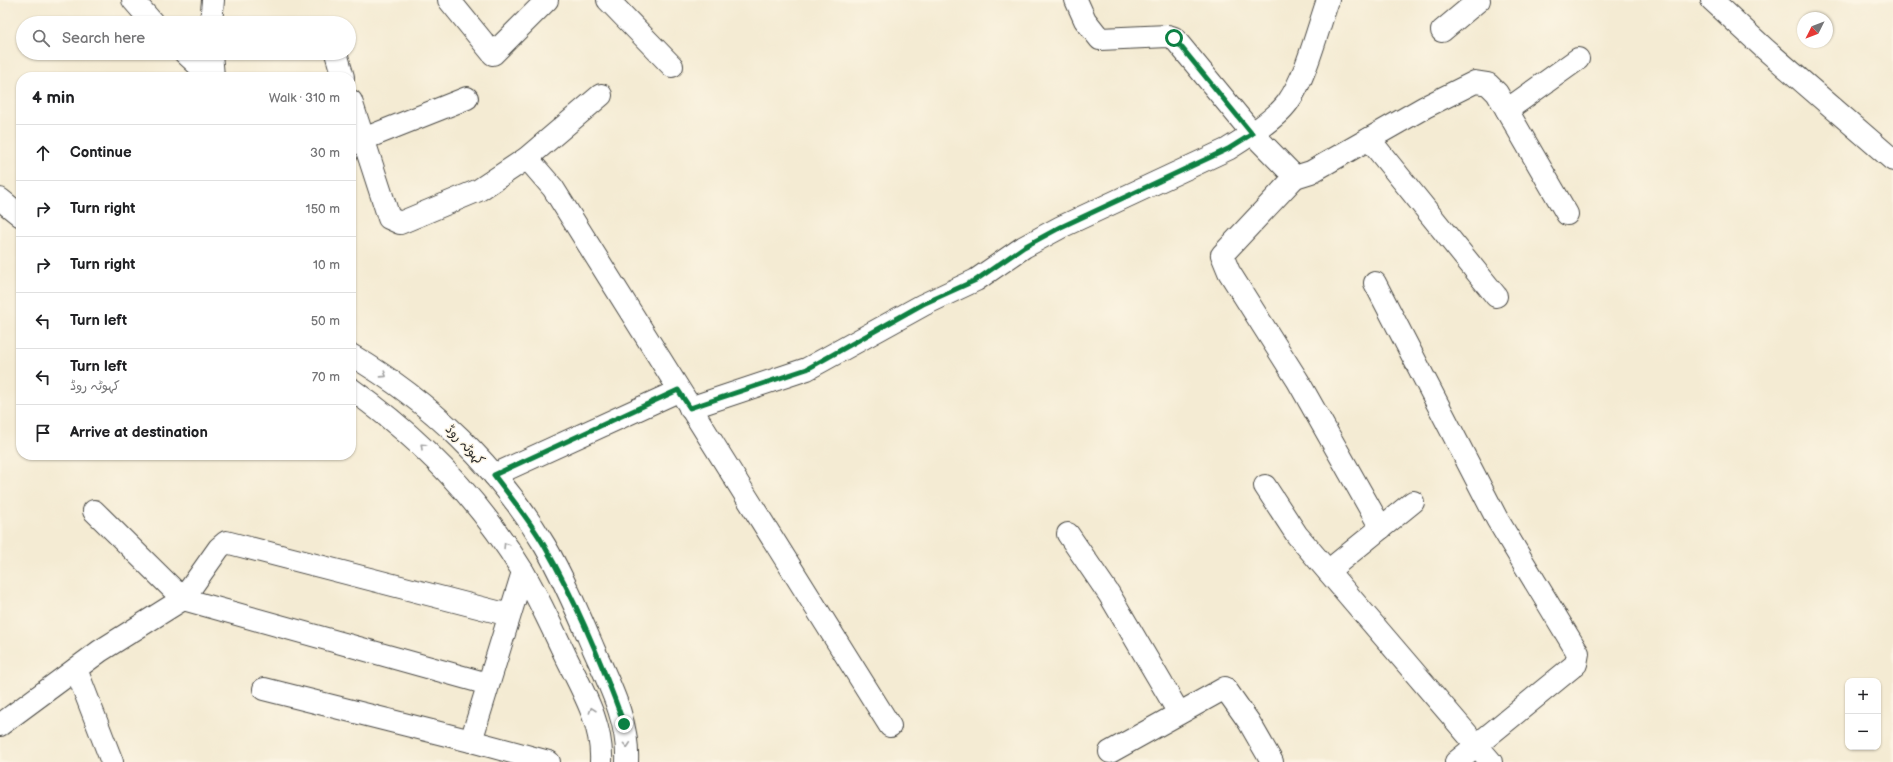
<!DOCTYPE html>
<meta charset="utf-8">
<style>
:root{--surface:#fff;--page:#f2f2f2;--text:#202124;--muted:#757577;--line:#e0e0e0}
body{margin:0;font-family:"Balsamiq Sans","Playpen Sans Arabic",sans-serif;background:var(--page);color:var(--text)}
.controls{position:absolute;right:12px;bottom:12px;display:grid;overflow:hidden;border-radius:8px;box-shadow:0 1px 3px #0004}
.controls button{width:36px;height:36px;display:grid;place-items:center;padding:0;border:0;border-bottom:1px solid var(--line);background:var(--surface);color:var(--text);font:20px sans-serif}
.compass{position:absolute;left:1797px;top:12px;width:36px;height:36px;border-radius:50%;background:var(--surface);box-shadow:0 1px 3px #0004;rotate:228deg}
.stop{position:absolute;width:12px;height:12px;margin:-9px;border:3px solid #0b8043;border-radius:50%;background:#fff}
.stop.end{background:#0b8043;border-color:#fff;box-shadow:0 1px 4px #0008}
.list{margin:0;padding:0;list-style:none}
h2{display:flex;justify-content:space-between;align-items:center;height:52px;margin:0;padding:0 16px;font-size:17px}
h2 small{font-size:13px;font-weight:400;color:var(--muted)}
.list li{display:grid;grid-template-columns:26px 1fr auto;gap:12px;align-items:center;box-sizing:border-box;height:56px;padding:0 16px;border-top:1px solid var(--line)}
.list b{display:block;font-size:15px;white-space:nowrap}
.list p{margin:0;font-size:13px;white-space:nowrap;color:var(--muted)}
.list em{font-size:13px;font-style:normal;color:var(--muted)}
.icon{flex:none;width:22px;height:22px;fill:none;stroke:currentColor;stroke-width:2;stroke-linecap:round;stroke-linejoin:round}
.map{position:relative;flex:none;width:1893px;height:762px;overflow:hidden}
.search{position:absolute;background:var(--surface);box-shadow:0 1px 3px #0004;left:16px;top:16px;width:340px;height:44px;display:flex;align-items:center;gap:10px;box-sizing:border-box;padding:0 14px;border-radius:22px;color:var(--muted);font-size:15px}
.panel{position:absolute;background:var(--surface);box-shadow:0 1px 3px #0004;left:16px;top:72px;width:340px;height:388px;border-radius:16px}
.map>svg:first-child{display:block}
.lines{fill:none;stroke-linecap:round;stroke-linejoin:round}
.minor-casing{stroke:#494844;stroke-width:24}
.major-casing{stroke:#494844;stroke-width:24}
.minor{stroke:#fff;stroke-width:22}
.major{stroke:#fff;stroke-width:22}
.oneway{stroke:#a0a0a0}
.route{stroke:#0b8043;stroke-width:5}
.labels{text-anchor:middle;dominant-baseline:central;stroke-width:3;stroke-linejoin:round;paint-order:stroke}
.street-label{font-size:13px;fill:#2b2b2b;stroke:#fcf5e5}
</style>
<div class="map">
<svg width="1893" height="762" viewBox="0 0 1893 762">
<rect width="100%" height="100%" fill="#fcf5e5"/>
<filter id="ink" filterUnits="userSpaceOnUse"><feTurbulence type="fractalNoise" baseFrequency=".025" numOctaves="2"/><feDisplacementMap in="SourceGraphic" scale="8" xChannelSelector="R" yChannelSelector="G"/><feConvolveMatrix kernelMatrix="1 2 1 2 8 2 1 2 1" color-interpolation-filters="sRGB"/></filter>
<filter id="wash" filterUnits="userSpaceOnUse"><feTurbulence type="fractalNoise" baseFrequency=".012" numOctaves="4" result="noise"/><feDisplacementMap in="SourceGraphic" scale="16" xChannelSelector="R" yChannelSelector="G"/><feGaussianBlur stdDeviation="0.9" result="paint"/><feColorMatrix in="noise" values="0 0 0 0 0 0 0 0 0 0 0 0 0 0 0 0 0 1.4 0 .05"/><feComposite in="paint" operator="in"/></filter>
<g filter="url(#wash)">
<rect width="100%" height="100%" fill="#f4ebd3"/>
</g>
<g filter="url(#ink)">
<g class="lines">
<!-- minor casing -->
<g class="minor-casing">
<g id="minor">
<polyline points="133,0 153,23"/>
<polyline points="449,0 493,54 547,0"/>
<polyline points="608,0 672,66"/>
<polyline points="1076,0 1085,20 1100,39 1168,36 1174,38 1253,134 1295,177 1311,172 1425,107 1475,82 1488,84 1497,93 1567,214"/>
<polyline points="1712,0 1765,49 1893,160"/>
<polyline points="1442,31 1479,0"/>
<polyline points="185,53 211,77"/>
<polyline points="336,53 343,77"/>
<polyline points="351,101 389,218 400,223 479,190 527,158 601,95"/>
<polyline points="1507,110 1578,59"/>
<polyline points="1369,139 1496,296"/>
<polyline points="351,144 467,98"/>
<polyline points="527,158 553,188 890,726"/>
<polyline points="1295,177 1222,255 1229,272 1298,381 1381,528"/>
<polyline points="1375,283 1497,519 1578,653 1576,664 1456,762"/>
<path d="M 690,408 L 807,369 L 923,305 L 976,280 L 1024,247 L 1061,227 L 1228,149 C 1246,138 1276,119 1288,102 C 1306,77 1317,31 1328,0"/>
<polyline points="494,475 678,391"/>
<polyline points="1265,486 1297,535 1491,762"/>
<polyline points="94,511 183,599 219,548 226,542 509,615"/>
<polyline points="1068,534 1109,594 1179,713"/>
<polyline points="1328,571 1413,502"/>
<polyline points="523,572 471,741 549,762"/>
<polyline points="76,669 112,762"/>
<polyline points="264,689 471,741"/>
<polyline points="0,725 100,651 183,599 488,684"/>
<polyline points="1110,752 1225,688 1249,722 1272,762"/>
</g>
</g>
<!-- major casing -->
<g class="major-casing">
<g id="major">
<polyline points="211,23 213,0"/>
<polyline points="211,53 213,77"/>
<polyline points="0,199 21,216"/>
<path d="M 351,355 C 430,401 498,467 545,546 C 564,579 579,615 594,650 C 610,686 629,722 627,762"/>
<path d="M 351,389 C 420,438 478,498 522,570 C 539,598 552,628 566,657 C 582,690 603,724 601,762"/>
</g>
</g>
<!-- minor -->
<use href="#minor" class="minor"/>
<!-- major -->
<use href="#major" class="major"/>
</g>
<!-- one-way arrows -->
<defs><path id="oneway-chevron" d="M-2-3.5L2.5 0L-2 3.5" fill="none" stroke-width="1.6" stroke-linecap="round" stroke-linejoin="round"/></defs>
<g class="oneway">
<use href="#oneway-chevron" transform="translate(384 375) rotate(33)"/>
<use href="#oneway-chevron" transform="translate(423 446) rotate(-136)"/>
<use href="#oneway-chevron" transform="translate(506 545) rotate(-122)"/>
<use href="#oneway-chevron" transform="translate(592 710) rotate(-109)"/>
<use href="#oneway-chevron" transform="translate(627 745) rotate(86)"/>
</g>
</g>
<g class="lines" filter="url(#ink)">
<!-- route -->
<path class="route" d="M 624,724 C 603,666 576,601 545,547 C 531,522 512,499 494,475 L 678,390 L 690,408 L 807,369 L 923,304 L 976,280 L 1024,247 L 1061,227 L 1228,149 L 1252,134 L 1174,38"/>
</g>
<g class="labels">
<!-- street labels -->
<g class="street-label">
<text transform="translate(465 445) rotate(46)">کہوٹہ روڈ</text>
</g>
</g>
</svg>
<div class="controls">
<button>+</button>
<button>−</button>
</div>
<svg class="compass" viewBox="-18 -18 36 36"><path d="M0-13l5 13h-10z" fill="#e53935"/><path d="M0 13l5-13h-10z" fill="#757577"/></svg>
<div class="stop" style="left:1174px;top:38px"></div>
<div class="stop end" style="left:624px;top:724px"></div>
<div class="search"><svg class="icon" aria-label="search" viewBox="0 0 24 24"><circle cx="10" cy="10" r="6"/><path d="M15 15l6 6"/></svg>Search here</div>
<section class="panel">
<h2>4 min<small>Walk · 310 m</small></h2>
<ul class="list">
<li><svg class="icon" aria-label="ahead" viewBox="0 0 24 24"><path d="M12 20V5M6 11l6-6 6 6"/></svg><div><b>Continue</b></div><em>30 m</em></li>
<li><svg class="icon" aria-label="right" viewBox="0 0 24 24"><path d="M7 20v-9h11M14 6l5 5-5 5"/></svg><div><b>Turn right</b></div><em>150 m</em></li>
<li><svg class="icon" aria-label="right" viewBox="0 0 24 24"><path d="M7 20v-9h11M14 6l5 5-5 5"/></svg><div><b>Turn right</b></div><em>10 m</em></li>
<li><svg class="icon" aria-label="left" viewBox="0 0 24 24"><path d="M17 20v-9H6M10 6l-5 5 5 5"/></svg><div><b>Turn left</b></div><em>50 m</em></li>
<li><svg class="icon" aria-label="left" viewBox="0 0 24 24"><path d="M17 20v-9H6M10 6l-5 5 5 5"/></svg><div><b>Turn left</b><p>کہوٹہ روڈ</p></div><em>70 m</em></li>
<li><svg class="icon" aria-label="arrive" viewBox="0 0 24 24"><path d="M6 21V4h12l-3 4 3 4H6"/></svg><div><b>Arrive at destination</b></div></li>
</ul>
</section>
</div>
